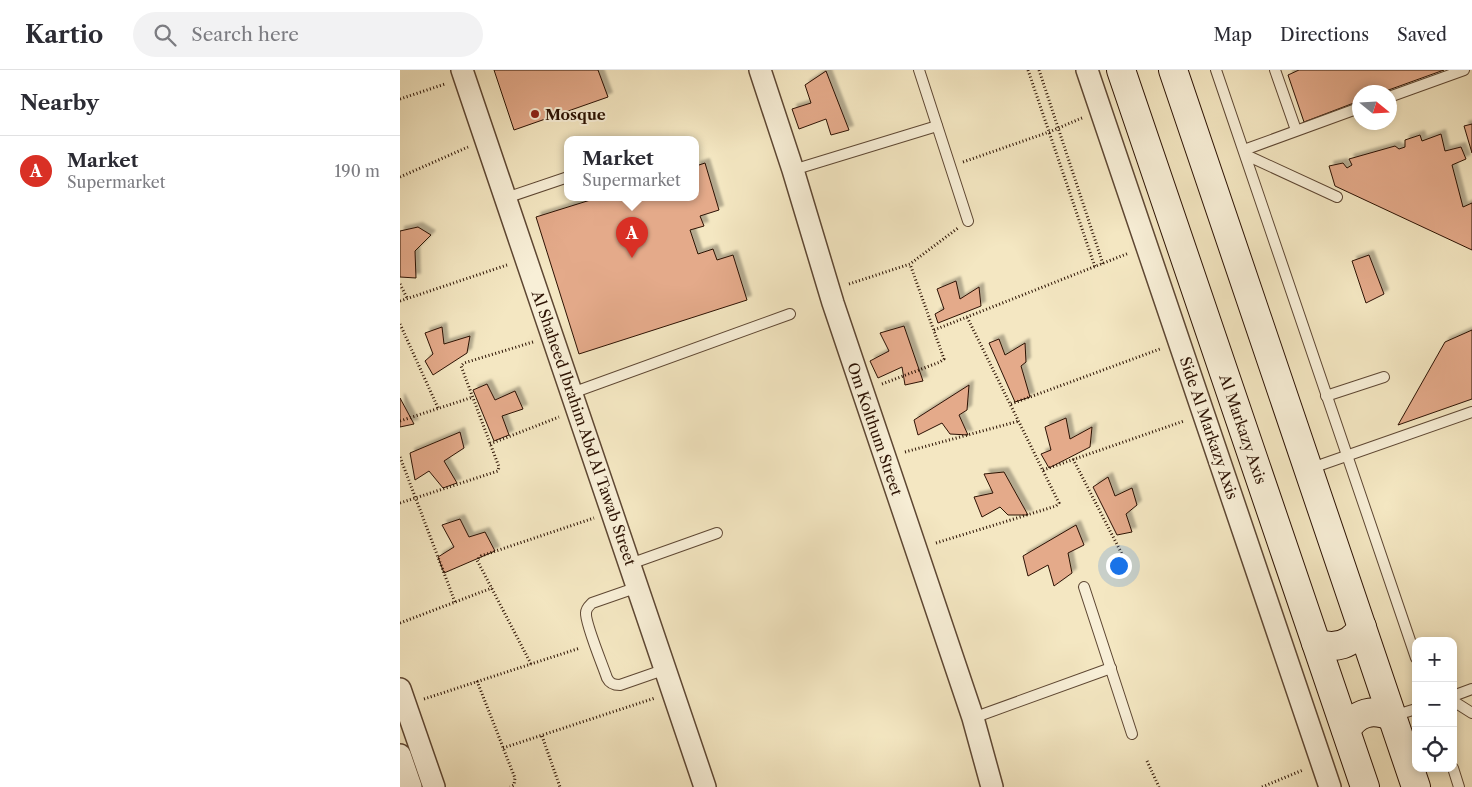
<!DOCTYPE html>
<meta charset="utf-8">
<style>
:root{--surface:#fff;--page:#f2f2f3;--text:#2b2b33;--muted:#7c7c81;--line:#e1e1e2;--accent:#d93025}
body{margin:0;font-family:"Libre Caslon Text",serif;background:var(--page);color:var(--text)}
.controls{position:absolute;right:15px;bottom:15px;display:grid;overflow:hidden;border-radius:10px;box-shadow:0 2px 8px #0003}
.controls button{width:45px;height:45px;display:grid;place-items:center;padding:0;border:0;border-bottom:1px solid var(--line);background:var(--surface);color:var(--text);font:25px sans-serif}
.compass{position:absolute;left:952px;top:15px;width:45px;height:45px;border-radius:50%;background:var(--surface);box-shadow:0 2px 8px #0003;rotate:108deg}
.you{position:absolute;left:718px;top:495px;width:18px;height:18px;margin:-12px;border:4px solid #fff;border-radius:50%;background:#1a73e8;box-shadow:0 0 0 8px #1a73e833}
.badge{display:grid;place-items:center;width:32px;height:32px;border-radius:50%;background:var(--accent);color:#fff;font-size:16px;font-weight:700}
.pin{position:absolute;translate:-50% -41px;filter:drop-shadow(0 1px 2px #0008)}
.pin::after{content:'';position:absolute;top:26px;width:18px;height:15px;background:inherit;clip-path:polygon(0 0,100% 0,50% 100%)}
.popup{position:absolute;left:164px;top:66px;width:135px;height:65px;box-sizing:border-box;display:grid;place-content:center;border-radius:10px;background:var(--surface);filter:drop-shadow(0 1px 4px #0005);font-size:16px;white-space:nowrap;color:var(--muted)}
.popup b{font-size:19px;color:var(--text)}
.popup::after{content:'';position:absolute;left:50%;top:100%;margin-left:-10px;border:10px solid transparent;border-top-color:var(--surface)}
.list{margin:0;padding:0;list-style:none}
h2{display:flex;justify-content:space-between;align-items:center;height:65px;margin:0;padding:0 20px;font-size:21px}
h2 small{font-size:16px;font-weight:400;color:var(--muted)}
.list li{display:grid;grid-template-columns:32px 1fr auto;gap:15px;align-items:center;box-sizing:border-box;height:70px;padding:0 20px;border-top:1px solid var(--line)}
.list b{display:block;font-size:19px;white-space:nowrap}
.list p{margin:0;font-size:16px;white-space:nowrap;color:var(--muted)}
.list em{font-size:16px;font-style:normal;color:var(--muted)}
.icon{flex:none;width:28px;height:28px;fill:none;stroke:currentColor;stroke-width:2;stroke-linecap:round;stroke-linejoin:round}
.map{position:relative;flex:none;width:1072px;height:717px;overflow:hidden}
header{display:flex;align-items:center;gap:30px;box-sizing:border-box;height:70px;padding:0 25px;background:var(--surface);border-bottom:1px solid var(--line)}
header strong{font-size:24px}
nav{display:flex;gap:28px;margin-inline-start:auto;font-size:18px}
.search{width:350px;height:45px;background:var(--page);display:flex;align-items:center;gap:12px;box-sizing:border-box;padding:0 18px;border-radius:28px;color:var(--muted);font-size:19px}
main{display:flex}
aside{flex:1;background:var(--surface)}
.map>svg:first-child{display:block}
.building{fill:#e4aa8a;stroke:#2c1203;filter:url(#shadow)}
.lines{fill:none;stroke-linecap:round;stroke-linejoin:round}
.lane-casing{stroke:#5e4733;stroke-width:12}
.street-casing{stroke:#5e4733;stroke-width:24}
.secondary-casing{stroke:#2c1203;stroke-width:30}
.path{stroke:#2c1203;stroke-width:3;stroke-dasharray:1 2.5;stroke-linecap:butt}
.lane{stroke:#f8efd7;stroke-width:10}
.street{stroke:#f8efd7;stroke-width:21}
.secondary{stroke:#f8efd7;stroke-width:28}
.poi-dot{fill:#8f2418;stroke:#f8efd7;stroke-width:2}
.labels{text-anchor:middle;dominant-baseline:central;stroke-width:4;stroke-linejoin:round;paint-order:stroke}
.poi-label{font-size:15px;font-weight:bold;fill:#2c1203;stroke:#f8efd7;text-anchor:start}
.street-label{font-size:15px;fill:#2c1203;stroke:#f8efd7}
</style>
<header>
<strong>Kartio</strong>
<div class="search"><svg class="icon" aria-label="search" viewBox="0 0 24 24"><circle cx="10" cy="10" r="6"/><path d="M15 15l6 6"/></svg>Search here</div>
<nav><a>Map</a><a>Directions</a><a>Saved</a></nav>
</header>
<main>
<aside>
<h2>Nearby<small></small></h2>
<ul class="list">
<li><span class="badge">A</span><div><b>Market</b><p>Supermarket</p></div><em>190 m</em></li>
</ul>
</aside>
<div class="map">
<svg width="1072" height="717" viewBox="0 0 1072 717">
<defs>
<filter id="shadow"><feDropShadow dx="4.5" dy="-4.5" stdDeviation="1" flood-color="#0004"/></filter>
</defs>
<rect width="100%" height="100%" fill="#f4e7c2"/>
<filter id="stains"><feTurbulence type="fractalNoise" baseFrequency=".004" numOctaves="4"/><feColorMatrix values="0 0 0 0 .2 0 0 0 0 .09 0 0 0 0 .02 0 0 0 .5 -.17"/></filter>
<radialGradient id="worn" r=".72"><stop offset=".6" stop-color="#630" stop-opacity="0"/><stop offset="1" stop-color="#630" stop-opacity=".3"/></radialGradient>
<!-- building -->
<g class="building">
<polygon points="94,0 198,0 208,27 114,60"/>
<polygon points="899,0 1044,0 983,22 959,22 959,31 904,52 888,5"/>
<polygon points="426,1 449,60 431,65 426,49 399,59 392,39 411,33 405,15"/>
<polygon points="1072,54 1072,83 1064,56"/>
<polygon points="1041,64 1045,81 1061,77 1066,89 1052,95 1063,137 1072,133 1072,180 935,116 929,96 943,93 947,98 952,95 949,89 995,76 999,79 1005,77 1005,70 1020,65 1022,71"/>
<polygon points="305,93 319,140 300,146 304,156 290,160 298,184 313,179 317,190 333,185 347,230 179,284 136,147 200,127 296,127 296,96"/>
<polygon points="18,157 31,165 15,181 16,208 0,207 0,161"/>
<polygon points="969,185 984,224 966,233 952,191"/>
<polygon points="556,211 560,229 579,217 581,236 538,253 535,244 544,239 537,219"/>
<polygon points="504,256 523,311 505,315 502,297 478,308 470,291 489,281 480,263"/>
<polygon points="42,257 44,274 70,266 67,283 33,305 25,291 33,284 25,263"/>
<polygon points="1072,260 1072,329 998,355 1045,272"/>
<polygon points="599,269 605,285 625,273 626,292 621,296 630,327 615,332 589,273"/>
<polygon points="87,314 95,330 115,321 123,339 102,346 109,365 94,371 73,320"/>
<polygon points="569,315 567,340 559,345 568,365 550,364 542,353 518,365 514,350"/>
<polygon points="0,328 14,354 0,357"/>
<polygon points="666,348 670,369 692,357 690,377 649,398 641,384 651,380 645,357"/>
<polygon points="60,362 64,378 44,391 57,413 43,418 29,401 15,410 10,383"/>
<polygon points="604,402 628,445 608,445 600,437 582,447 574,427 593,423 584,404"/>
<polygon points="708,407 715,426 732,418 737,435 726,444 732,462 717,465 693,417"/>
<polygon points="60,449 69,467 85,462 95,481 44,503 38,487 54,477 42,455"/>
<polygon points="676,455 684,475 668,483 672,503 654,516 648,495 628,506 623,486"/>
</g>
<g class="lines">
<!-- lane casing -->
<g class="lane-casing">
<g id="lane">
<polyline points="519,0 568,151"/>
<polyline points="816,0 1016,588"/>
<polyline points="875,0 896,60"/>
<polyline points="989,27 1064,0"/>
<polyline points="844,80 959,38"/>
<polyline points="846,85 937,127"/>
<polyline points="393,100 537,56"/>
<polyline points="106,128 168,107"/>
<polyline points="172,323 390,244"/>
<polyline points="926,326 984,307"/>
<polyline points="909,399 1072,342"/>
<polyline points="230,494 317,463"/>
<path d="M 238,517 L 192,533 C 189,536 186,538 186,543 C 185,553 203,596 207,608 C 210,614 214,615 220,615 L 266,599"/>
<polyline points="684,517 732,664"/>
<polyline points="1053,626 1072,619"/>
<polyline points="1053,631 1072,643"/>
<polyline points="993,646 1016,639"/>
<polyline points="573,648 711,598"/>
<polyline points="1053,698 1059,717"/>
</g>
</g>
<!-- street casing -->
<g class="street-casing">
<g id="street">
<polyline points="62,0 305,717"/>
<polyline points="360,0 393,100 433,233 573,648 592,717"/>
<polyline points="687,0 930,717"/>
<polyline points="0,619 34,717"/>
<polyline points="0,685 11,717"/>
</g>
</g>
<!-- secondary casing -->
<g class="secondary-casing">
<g id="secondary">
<polyline points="721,0 965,717"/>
<polyline points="773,0 1016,717"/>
<path d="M 916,573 C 935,580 952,575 962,557"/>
<path d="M 946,660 C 957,642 973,638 992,647"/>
</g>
</g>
<!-- path -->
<g class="path">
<polyline points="628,0 695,197"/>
<polyline points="639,0 703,194"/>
<polyline points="0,29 45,14"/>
<polyline points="563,92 649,62 682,48"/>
<polyline points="0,107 68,77"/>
<polyline points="0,214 7,228"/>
<polyline points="449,214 510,194 558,158"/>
<polyline points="0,231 107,195"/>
<polyline points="0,254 38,338"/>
<polyline points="534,260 729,183"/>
<polyline points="482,314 540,292 544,289 510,194"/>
<polyline points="611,334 760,279"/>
<polyline points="0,351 73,327"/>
<polyline points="90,374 159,347"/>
<polyline points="505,382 619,351"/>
<polyline points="0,387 55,532"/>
<polyline points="673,389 724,488"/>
<polyline points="643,400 784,351"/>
<polyline points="0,433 98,401 99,397 61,296 64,293 133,272"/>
<polyline points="536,473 656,436 659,433 567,247"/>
<polyline points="0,553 92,518"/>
<polyline points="131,594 77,490 81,486 194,448"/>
<polyline points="77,611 115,708 114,715 110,717"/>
<polyline points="24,629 180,578"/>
<polyline points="142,666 160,717"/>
<polyline points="103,678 255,628"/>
<polyline points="747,691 759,717"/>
<polyline points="862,717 903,700"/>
</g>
<!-- lane -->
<use href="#lane" class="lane"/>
<!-- street -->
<use href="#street" class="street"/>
<!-- secondary -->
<use href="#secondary" class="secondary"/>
</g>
<!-- markers -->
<circle class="poi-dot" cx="135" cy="44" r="5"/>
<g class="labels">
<!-- poi labels -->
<g class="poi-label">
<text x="145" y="44">Mosque</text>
</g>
<!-- street labels -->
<g class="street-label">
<text transform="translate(184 358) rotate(71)">Al Shaheed Ibrahim Abd Al Tawab Street</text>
<text transform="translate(809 358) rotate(71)">Side Al Markazy Axis</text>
<text transform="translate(475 359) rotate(71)">Om Kolthum Street</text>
<text transform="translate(843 359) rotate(71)">Al Markazy Axis</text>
</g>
</g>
<rect width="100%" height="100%" filter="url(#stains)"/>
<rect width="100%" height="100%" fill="url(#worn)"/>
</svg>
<div class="controls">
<button>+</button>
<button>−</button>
<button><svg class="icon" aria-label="locate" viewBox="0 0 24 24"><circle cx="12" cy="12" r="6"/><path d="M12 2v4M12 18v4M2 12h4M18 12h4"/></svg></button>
</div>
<svg class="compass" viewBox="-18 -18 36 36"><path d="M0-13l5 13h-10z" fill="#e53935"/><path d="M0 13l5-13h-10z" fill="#7c7c81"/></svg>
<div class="you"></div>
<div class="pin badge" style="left:232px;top:188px">A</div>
<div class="popup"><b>Market</b>Supermarket</div>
</div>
</main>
